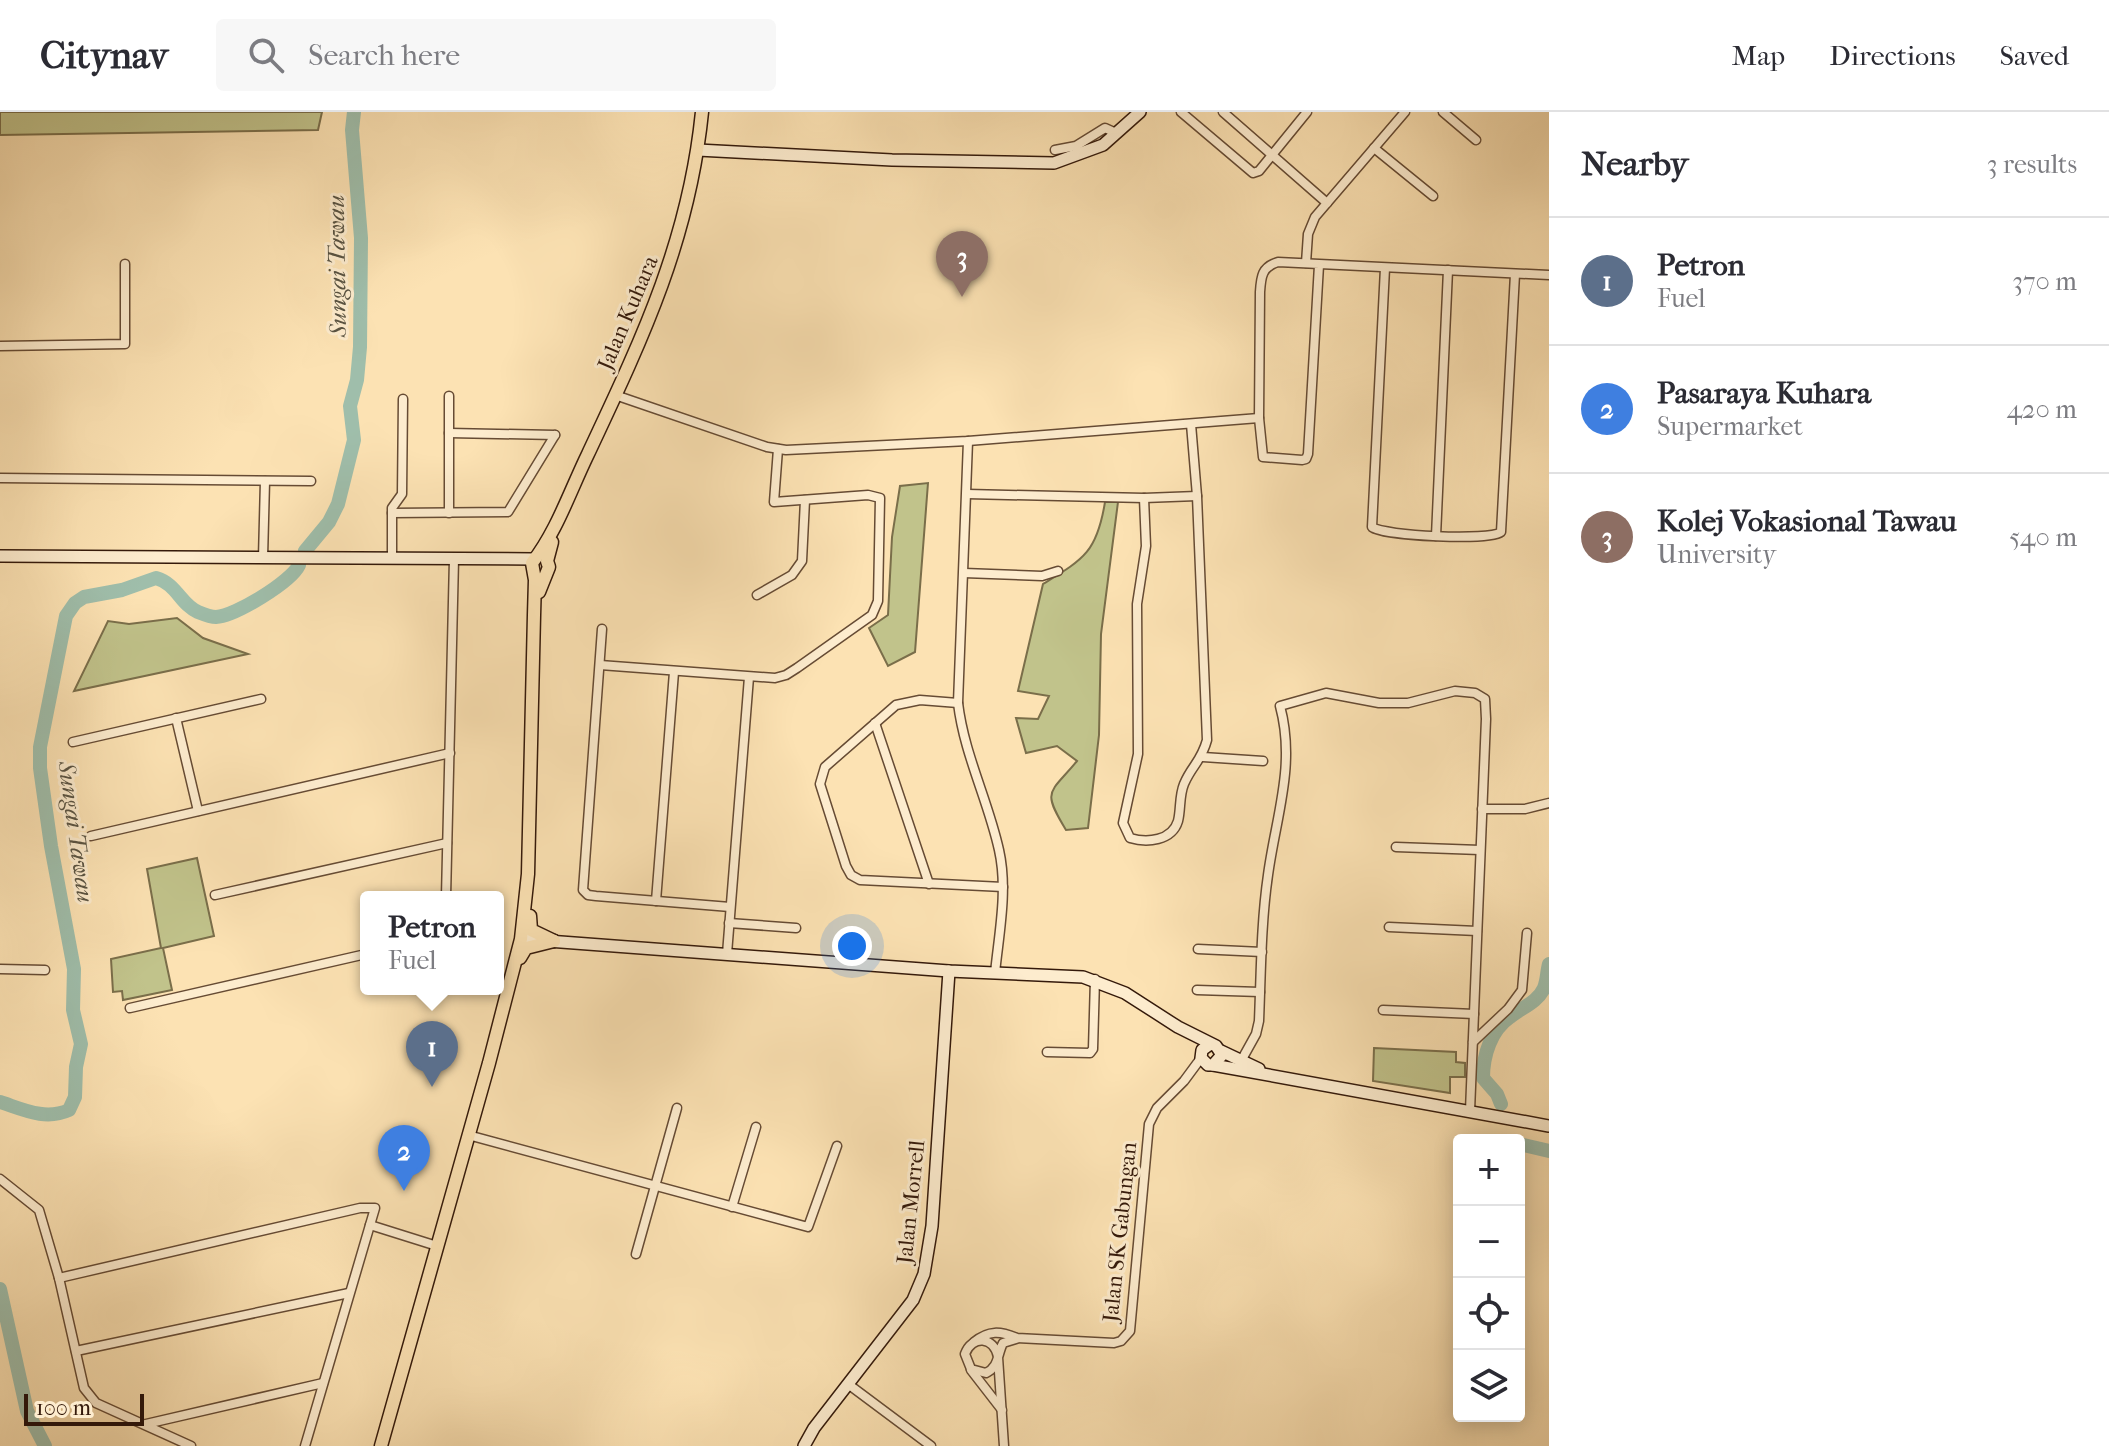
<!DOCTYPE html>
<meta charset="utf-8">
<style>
:root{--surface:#fff;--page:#f7f7f7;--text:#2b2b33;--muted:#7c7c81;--line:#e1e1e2;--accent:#b45309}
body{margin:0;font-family:"IM FELL French Canon",serif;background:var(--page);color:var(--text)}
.controls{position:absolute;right:24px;bottom:24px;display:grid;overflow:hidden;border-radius:8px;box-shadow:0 4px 20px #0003}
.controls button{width:72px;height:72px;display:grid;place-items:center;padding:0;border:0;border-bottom:2px solid var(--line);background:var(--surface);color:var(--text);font:40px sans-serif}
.scale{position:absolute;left:24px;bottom:20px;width:120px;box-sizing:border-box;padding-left:8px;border:4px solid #34190a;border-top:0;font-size:22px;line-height:28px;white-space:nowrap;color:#34190a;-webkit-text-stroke:6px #fdecce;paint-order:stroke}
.you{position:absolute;left:852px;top:834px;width:28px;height:28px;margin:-20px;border:6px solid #fff;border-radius:50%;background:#1a73e8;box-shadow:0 0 0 12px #1a73e833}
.badge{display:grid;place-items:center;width:52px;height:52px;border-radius:50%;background:var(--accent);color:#fff;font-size:26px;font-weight:700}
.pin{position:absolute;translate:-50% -66px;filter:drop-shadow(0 2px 4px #0008)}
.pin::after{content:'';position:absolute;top:42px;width:28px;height:24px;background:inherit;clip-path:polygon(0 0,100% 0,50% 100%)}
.popup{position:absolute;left:360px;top:779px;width:144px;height:104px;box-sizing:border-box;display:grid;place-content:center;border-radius:8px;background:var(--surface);filter:drop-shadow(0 2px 6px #0005);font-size:26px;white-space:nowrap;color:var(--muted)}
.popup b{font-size:30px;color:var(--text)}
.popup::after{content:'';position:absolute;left:50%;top:100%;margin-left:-16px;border:16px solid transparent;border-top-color:var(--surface)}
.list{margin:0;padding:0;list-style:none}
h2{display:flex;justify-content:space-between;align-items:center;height:104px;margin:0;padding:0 32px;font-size:34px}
h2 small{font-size:26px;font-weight:400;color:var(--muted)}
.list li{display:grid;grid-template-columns:52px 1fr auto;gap:24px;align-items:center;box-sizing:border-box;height:128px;padding:0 32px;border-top:2px solid var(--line)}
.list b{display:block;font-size:30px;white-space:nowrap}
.list p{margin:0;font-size:26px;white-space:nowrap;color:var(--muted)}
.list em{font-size:26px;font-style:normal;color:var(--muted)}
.icon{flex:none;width:44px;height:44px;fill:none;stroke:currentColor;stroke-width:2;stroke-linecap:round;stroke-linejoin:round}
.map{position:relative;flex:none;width:1549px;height:1334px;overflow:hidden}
header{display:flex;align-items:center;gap:48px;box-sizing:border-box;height:112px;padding:0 40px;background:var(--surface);border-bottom:2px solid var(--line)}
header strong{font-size:38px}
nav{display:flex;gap:44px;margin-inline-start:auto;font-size:28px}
.search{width:560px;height:72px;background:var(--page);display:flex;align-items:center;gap:20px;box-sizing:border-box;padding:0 28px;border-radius:8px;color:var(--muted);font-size:30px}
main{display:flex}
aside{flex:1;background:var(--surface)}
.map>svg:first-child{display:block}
.green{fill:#c1c38b;stroke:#7a6e4a;stroke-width:2}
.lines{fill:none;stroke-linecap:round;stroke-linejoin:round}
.river{stroke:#9fbeab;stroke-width:14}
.street-casing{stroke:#664b34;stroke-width:11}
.secondary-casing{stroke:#34190a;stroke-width:14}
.primary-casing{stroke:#34190a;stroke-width:15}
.street{stroke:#fdecce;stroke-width:8}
.secondary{stroke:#fdecce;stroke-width:11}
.primary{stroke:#fce2b3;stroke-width:12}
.labels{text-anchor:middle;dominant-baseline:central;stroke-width:6;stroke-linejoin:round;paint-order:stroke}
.street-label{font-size:22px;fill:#34190a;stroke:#fdecce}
.water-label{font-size:24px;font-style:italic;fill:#595342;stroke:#fdecce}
</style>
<header>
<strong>Citynav</strong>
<div class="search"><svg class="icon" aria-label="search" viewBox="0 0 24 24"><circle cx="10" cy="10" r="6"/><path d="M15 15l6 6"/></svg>Search here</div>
<nav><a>Map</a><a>Directions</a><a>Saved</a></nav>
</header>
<main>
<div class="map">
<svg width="1549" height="1334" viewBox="0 0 1549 1334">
<rect width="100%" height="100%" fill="#fce2b3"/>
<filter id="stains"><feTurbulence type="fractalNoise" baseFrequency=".0025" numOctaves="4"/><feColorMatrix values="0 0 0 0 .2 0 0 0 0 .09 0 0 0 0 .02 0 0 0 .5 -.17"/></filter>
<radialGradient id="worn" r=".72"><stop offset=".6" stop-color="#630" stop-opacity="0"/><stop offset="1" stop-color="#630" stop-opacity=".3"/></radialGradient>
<!-- green -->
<g class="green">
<polygon points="0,0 322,0 318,18 0,23"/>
<polygon points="928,371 915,540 888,554 869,516 888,503 892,425 900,374"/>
<path d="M 1105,390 L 1118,390 L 1101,522 L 1099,623 L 1088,716 L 1066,718 C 1041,677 1050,682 1077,649 L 1057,634 L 1026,641 L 1016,606 L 1038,607 L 1049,584 L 1018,579 L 1043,472 C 1084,447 1097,440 1105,390 Z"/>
<polygon points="177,506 203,526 248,542 74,579 108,509 129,512"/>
<polygon points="197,746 214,824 163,836 172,878 123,888 122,879 113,880 111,847 161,836 147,757"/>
<polygon points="1374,936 1456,940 1456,950 1465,951 1465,965 1450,965 1450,981 1373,969"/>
</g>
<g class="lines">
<!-- river -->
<g class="river">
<polyline points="305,439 329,410 338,392 354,328 350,294 357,268 360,235 361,126 352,18 354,0"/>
<path d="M 0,990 C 22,997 45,1009 69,998 L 75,985 L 76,955 L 81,932 L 73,898 L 74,857 L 51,734 L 40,656 L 40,635 L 66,504 L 75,491 L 84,485 L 122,478 L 156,466 C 177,472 180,492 198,500 C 203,502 211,505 216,505 C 235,504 291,470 299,453"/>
<path d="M 1501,992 L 1497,982 L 1483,966 C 1483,943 1491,918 1510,905 C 1521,896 1538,890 1544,876 C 1547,869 1547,859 1549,852"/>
<polyline points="1519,1032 1549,1039"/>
<polyline points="0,1177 27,1299 45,1334"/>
</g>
<!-- street casing -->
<g class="street-casing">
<g id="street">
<polyline points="1181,0 1253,61 1259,59 1307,0"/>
<polyline points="1223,0 1327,91"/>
<polyline points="1443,0 1476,28"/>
<polyline points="1374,36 1433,84"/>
<polyline points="1055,38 1076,34 1105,16 1116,21"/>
<polyline points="1306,151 1308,122 1315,105 1405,0"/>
<path d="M 1319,153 L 1308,342 L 1306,347 L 1302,348 L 1263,345 L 1259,306 L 1260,180 C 1261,164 1262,155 1278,150 L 1549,163"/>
<path d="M 1385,156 L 1372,415 C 1384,424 1490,429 1501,420 L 1515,162"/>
<polyline points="0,234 125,232 125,152"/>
<polyline points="615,283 767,335 786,338 968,329 1259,306"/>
<polyline points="449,321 555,323"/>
<path d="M 968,329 L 958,591 C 964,642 988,688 999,738 C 1008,778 999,821 995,861"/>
<polyline points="0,366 311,369"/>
<polyline points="967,382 1144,386 1197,384"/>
<path d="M 1144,386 L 1146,434 L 1137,492 L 1138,642 L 1123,711 L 1130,726 C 1147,731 1172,729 1178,709 C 1181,697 1179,684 1184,672 C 1192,653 1201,650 1207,628 L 1197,384 L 1191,312"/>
<polyline points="392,401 508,400 555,323"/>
<polyline points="449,401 449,284"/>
<polyline points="1436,424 1448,158"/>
<polyline points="263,446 265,369"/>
<polyline points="392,447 392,396 402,382 403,287"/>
<polyline points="964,461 1042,464 1058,459"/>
<polyline points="757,483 792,463 802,449 805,388"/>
<polyline points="602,517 583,778 588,783 596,784 730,795"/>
<polyline points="600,553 775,566 786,563 797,556 872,503 878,489 880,386 868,383 774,390 778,337"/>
<polyline points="958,591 920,588 896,593 825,655 820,672 846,754 851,763 860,768 1003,775"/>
<polyline points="176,606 198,699"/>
<polyline points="875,611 929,772"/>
<polyline points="73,630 261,587"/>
<polyline points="1203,645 1263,649"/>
<polyline points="1482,697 1525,697 1549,691"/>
<polyline points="91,724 450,641"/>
<polyline points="1396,735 1480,738"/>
<polyline points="215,783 447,731"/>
<polyline points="446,785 454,447"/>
<polyline points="656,789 674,560"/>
<polyline points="729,811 796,816"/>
<polyline points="1389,815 1477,819"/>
<polyline points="1198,837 1262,840"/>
<polyline points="727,842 749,565"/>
<polyline points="0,857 45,858"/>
<polyline points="1197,878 1260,880"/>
<polyline points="130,896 366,842"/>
<polyline points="1383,898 1474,902"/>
<polyline points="1473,930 1508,897 1522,878 1527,821"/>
<polyline points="1047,940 1090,941 1093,937 1095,867"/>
<path d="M 1241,949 L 1256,922 L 1259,909 C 1261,861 1261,811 1268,763 C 1276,704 1296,653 1280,594 L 1326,581 L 1379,591 L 1408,591 L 1455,579 L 1475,581 L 1485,587 L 1486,607 L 1470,999"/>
<polyline points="468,1023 808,1115 837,1034"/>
<polyline points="0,1067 39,1098 59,1166 84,1276 96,1291 191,1334"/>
<polyline points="732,1095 756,1015"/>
<polyline points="370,1113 437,1134"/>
<polyline points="636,1142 677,996"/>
<polyline points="59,1166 360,1096 375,1096 305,1334"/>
<path d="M 974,1230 C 989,1218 1000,1219 1017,1226 L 1114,1231 L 1121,1229 L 1130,1219 L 1149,1012 L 1157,996 L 1184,969 L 1201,946"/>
<polyline points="76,1239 349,1181"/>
<polyline points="971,1258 1002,1298"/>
<polyline points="848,1272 931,1334"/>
<polyline points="146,1312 323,1271"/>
<path d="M 1004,1334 L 998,1245 C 994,1224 972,1223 965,1242 L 971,1257 L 986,1261 C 999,1255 997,1243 1003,1231 L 1016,1227"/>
</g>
</g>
<!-- secondary casing -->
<g class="secondary-casing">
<g id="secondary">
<polyline points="698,38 892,48 1054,51 1103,33 1140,0"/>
<polyline points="0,444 534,447"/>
<polyline points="521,827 949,859 1083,865 1125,881 1178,915 1216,934 1222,943 1213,953 1208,953 1201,946 1202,938 1209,933"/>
<polyline points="1221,939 1259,957"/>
<polyline points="1213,953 1549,1014"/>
<polyline points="804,1334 814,1316 913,1188 924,1162 932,1114 949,859"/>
</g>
</g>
<!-- primary casing -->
<g class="primary-casing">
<g id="primary">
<polyline points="539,480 549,455 547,449 552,430"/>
<polyline points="530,804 531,818 554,829"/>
<polyline points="520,846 526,836 554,829"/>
<path d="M 381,1334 L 489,951 L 521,827 L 528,762 L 534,503 L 535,468 L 532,451 C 557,419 570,379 588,342 C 642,227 689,129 702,0"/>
</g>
</g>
<!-- street -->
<use href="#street" class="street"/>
<!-- secondary -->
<use href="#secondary" class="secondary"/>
<!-- primary -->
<use href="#primary" class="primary"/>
</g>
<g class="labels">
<!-- street labels -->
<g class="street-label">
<text transform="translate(628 201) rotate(-67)">Jalan Kuhara</text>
<text transform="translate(911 1090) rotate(-84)">Jalan Morrell</text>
<text transform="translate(1120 1120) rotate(-84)">Jalan SK Gabungan</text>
</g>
<!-- water labels -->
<g class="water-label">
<text transform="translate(337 154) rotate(-91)">Sungai Tawau</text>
<text transform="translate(76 720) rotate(82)">Sungai Tawau</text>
</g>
</g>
<rect width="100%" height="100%" filter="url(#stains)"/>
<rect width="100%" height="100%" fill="url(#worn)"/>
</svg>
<div class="controls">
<button>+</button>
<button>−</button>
<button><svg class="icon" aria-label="locate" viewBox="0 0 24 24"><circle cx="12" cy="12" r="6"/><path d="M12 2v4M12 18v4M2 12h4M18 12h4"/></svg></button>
<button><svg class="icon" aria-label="layers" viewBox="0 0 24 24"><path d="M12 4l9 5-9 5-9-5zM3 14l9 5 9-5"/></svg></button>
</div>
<div class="scale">100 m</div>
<div class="you"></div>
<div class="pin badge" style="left:432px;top:975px;background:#5c6f8a">1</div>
<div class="popup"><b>Petron</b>Fuel</div>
<div class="pin badge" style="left:404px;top:1079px;background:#3f7fe0">2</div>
<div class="pin badge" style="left:962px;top:185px;background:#8d6e63">3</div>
</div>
<aside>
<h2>Nearby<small>3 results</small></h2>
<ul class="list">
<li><span class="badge" style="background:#5c6f8a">1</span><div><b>Petron</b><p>Fuel</p></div><em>370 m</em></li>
<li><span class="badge" style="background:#3f7fe0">2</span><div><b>Pasaraya Kuhara</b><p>Supermarket</p></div><em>420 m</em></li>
<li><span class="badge" style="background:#8d6e63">3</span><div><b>Kolej Vokasional Tawau</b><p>University</p></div><em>540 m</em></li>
</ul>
</aside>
</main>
